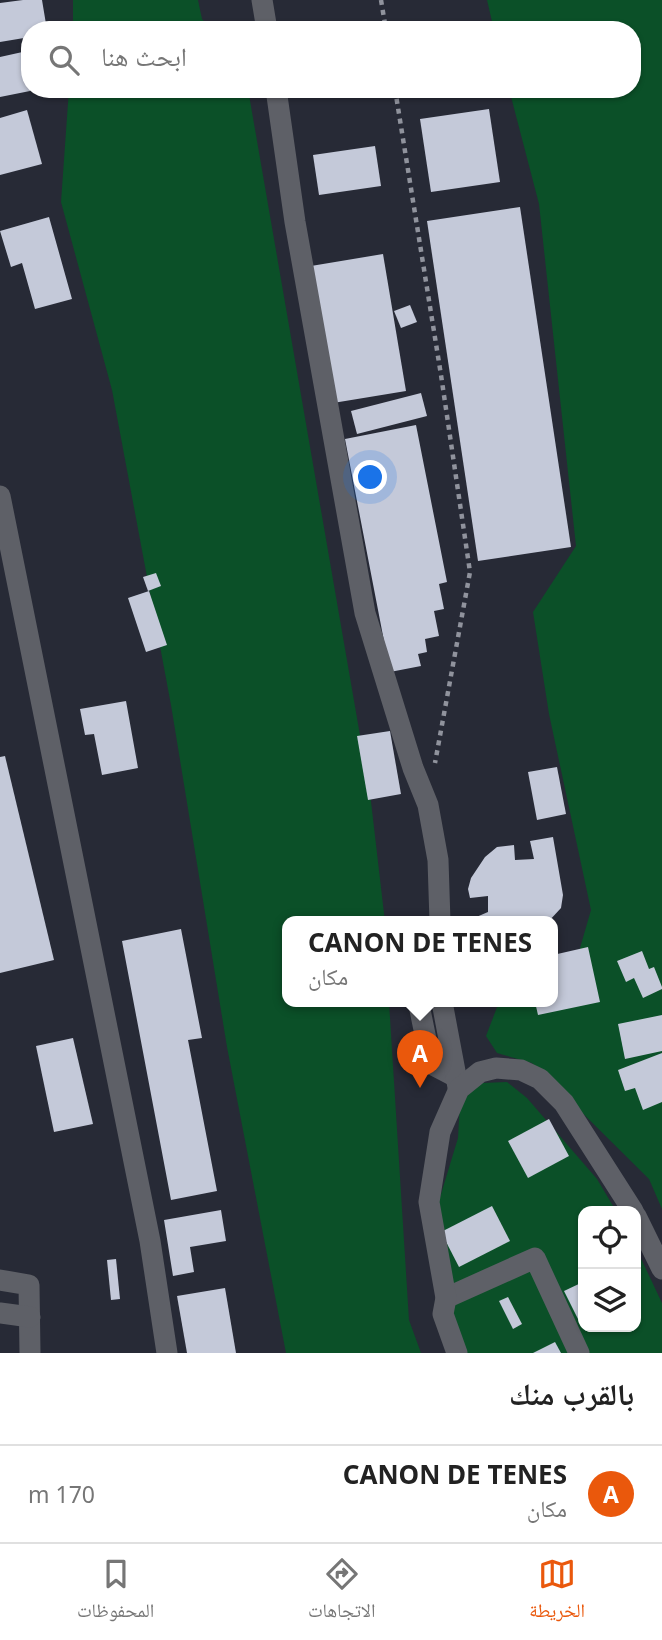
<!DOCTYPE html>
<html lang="ar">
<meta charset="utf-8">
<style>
:root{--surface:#fff;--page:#f2f2f2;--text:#222;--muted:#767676;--line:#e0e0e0;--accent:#ea580c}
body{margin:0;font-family:"Noto Sans","Noto Naskh Arabic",sans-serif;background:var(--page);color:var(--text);direction:rtl}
.controls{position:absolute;right:21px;bottom:21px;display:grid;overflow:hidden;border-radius:14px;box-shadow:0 2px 5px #0004}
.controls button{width:63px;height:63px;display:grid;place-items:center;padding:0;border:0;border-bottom:2px solid var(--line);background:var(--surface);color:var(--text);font:35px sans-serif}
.you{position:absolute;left:371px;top:478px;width:24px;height:24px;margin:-18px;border:5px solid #fff;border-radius:50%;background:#1a73e8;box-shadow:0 0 0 10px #1a73e833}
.badge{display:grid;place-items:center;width:46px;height:46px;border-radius:50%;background:var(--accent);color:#fff;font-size:23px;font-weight:700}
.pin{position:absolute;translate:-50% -58px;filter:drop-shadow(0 2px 4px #0008)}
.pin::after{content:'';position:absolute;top:37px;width:24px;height:21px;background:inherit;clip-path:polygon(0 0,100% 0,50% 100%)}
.popup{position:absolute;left:282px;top:916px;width:276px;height:91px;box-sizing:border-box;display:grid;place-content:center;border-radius:14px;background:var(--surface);filter:drop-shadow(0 2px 5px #0005);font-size:23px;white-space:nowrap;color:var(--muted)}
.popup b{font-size:26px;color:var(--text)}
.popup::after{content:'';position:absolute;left:50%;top:100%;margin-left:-14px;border:14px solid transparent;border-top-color:var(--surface)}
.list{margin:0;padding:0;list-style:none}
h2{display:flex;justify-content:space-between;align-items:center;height:91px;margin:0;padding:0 28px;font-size:30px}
h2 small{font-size:23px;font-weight:400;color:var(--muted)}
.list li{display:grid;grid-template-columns:46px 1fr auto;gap:21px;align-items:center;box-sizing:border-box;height:98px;padding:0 28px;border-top:2px solid var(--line)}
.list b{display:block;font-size:26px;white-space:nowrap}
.list p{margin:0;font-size:23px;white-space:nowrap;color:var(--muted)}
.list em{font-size:23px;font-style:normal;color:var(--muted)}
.icon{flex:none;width:38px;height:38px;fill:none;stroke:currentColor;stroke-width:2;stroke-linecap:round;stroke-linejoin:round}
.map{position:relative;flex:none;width:662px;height:1353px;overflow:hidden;direction:ltr}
.search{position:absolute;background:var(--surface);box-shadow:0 2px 5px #0004;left:21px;right:21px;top:21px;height:77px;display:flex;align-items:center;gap:18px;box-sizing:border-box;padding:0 24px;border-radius:28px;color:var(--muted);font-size:26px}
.sheet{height:189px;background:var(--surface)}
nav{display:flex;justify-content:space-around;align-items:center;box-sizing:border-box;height:98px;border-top:2px solid var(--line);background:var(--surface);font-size:19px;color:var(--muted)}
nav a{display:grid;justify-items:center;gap:4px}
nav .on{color:var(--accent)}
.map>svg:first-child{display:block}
.green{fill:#0b5028}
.building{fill:#c4c9d9}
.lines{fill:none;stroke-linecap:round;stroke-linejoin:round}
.path{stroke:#90939d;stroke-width:4.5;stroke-dasharray:5 5;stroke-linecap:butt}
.minor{stroke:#5e6067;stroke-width:21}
</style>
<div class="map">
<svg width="662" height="1353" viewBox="0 0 662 1353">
<rect width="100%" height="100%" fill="#272a36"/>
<!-- green -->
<g class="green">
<polygon points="73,0 198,0 202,19 212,30 73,30"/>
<polygon points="487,0 662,0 662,1209 649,1179 532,1063 497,1053 486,1036 499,1002 553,1002 571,979 591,910 549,714 533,612 576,546 539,204 509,89 632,89 632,30 494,30"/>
<polygon points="69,89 248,89 370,793 385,922 287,922 287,1002 389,1002 409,1320 421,1353 286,1353 227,1047 171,705 112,390 61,202"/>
<polygon points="507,1082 527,1098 597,1179 616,1211 583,1211 583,1327 636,1327 636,1248 662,1303 662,1353 452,1353 438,1204 458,1138 460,1102 482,1083"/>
</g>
<!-- building -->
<g class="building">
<polygon points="23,0 42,0 47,30 30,30 30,37 0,42 0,3"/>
<polygon points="27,51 30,91 0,97 0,57"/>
<polygon points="489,109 500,182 431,192 420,119"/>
<polygon points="27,110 42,164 0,175 0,118"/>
<polygon points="375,146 381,186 319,195 313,155"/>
<polygon points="520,207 571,547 478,561 427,221"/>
<polygon points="49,217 72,299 35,309 22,263 11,267 0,231"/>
<polygon points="383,254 406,391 333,403 311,266"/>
<polygon points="410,305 417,322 401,328 394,311"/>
<polygon points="421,393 427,416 357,434 351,411"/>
<polygon points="416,425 447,582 439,584 444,609 434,611 439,636 425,639 427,652 418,654 421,666 390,672 345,439"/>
<polygon points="156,573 161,586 148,591 143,577"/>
<polygon points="149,591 167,645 146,652 128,598"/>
<polygon points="126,701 138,768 102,775 94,734 85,735 80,709"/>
<polygon points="390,731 401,794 368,800 357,736"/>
<polygon points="5,756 54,960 0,973 0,757"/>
<polygon points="557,767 566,814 537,820 528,772"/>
<polygon points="553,837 563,895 561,908 548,922 475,922 474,918 488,912 488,896 470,898 468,889 471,878 485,857 497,847 514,845 515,860 534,859 530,841"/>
<polygon points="181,929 202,1038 188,1040 217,1191 171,1200 122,941"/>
<polygon points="588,947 600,1002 538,1015 535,1002 553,1002 553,955"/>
<polygon points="642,951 649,969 654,967 662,987 662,989 643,998 634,978 626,982 617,961"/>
<polygon points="662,1015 662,1051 625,1059 618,1024"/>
<polygon points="73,1038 93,1124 54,1132 36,1046"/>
<polygon points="662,1053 662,1102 643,1110 635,1088 625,1091 618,1070"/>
<polygon points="549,1119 569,1156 528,1178 508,1141"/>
<polygon points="492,1206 510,1241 459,1267 441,1232"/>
<polygon points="221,1210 226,1241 190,1247 194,1272 173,1276 164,1220"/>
<polygon points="116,1259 120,1299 111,1300 107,1260"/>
<polygon points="583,1282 583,1324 581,1325 564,1291"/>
<polygon points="225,1288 236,1353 187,1353 177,1296"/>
<polygon points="508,1297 522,1324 513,1329 499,1301"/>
<polygon points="555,1342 561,1353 533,1353"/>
</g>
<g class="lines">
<!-- path -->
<g class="path">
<polyline points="381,0 386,30"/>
<polyline points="395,89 441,375 470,572 435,763"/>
</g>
<!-- minor -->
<g class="minor">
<polyline points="262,0 267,30"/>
<polyline points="276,89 295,222 365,613 413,768 428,805 438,860 440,922"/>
<polyline points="0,496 150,1241 167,1353"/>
<polyline points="423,1002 419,1005 431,1064 456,1077"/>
<polyline points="442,1002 458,1087"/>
<polyline points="636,1216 662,1269"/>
<polyline points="0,1280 29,1285 30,1353"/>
<polyline points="446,1298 535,1258 579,1353"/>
<polyline points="0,1313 30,1317"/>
<polyline points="457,1353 443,1314 446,1298 429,1202 440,1132 459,1089 480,1072 496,1068 521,1070 540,1079 564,1103 633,1211"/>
</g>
</g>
</svg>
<div class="controls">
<button><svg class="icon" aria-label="locate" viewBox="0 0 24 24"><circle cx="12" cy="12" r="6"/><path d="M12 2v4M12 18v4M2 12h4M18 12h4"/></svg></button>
<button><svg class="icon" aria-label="layers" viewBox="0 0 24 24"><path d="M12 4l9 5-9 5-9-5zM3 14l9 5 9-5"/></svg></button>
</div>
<div class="you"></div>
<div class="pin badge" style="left:420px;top:1088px">A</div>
<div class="popup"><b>CANON DE TENES</b>مكان</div>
<div class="search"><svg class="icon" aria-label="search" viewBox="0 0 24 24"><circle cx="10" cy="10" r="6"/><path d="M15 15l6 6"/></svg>ابحث هنا</div>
</div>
<section class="sheet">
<h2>بالقرب منك<small></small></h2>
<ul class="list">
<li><span class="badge">A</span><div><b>CANON DE TENES</b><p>مكان</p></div><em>170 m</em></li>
</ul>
</section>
<nav>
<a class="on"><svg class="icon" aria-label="map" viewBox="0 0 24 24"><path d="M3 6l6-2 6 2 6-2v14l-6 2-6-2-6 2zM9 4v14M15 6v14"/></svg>الخريطة</a>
<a><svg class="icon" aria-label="directions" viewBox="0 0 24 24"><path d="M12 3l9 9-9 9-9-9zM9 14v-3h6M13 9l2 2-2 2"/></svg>الاتجاهات</a>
<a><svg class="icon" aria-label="saved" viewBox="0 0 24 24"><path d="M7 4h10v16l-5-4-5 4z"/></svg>المحفوظات</a>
</nav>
